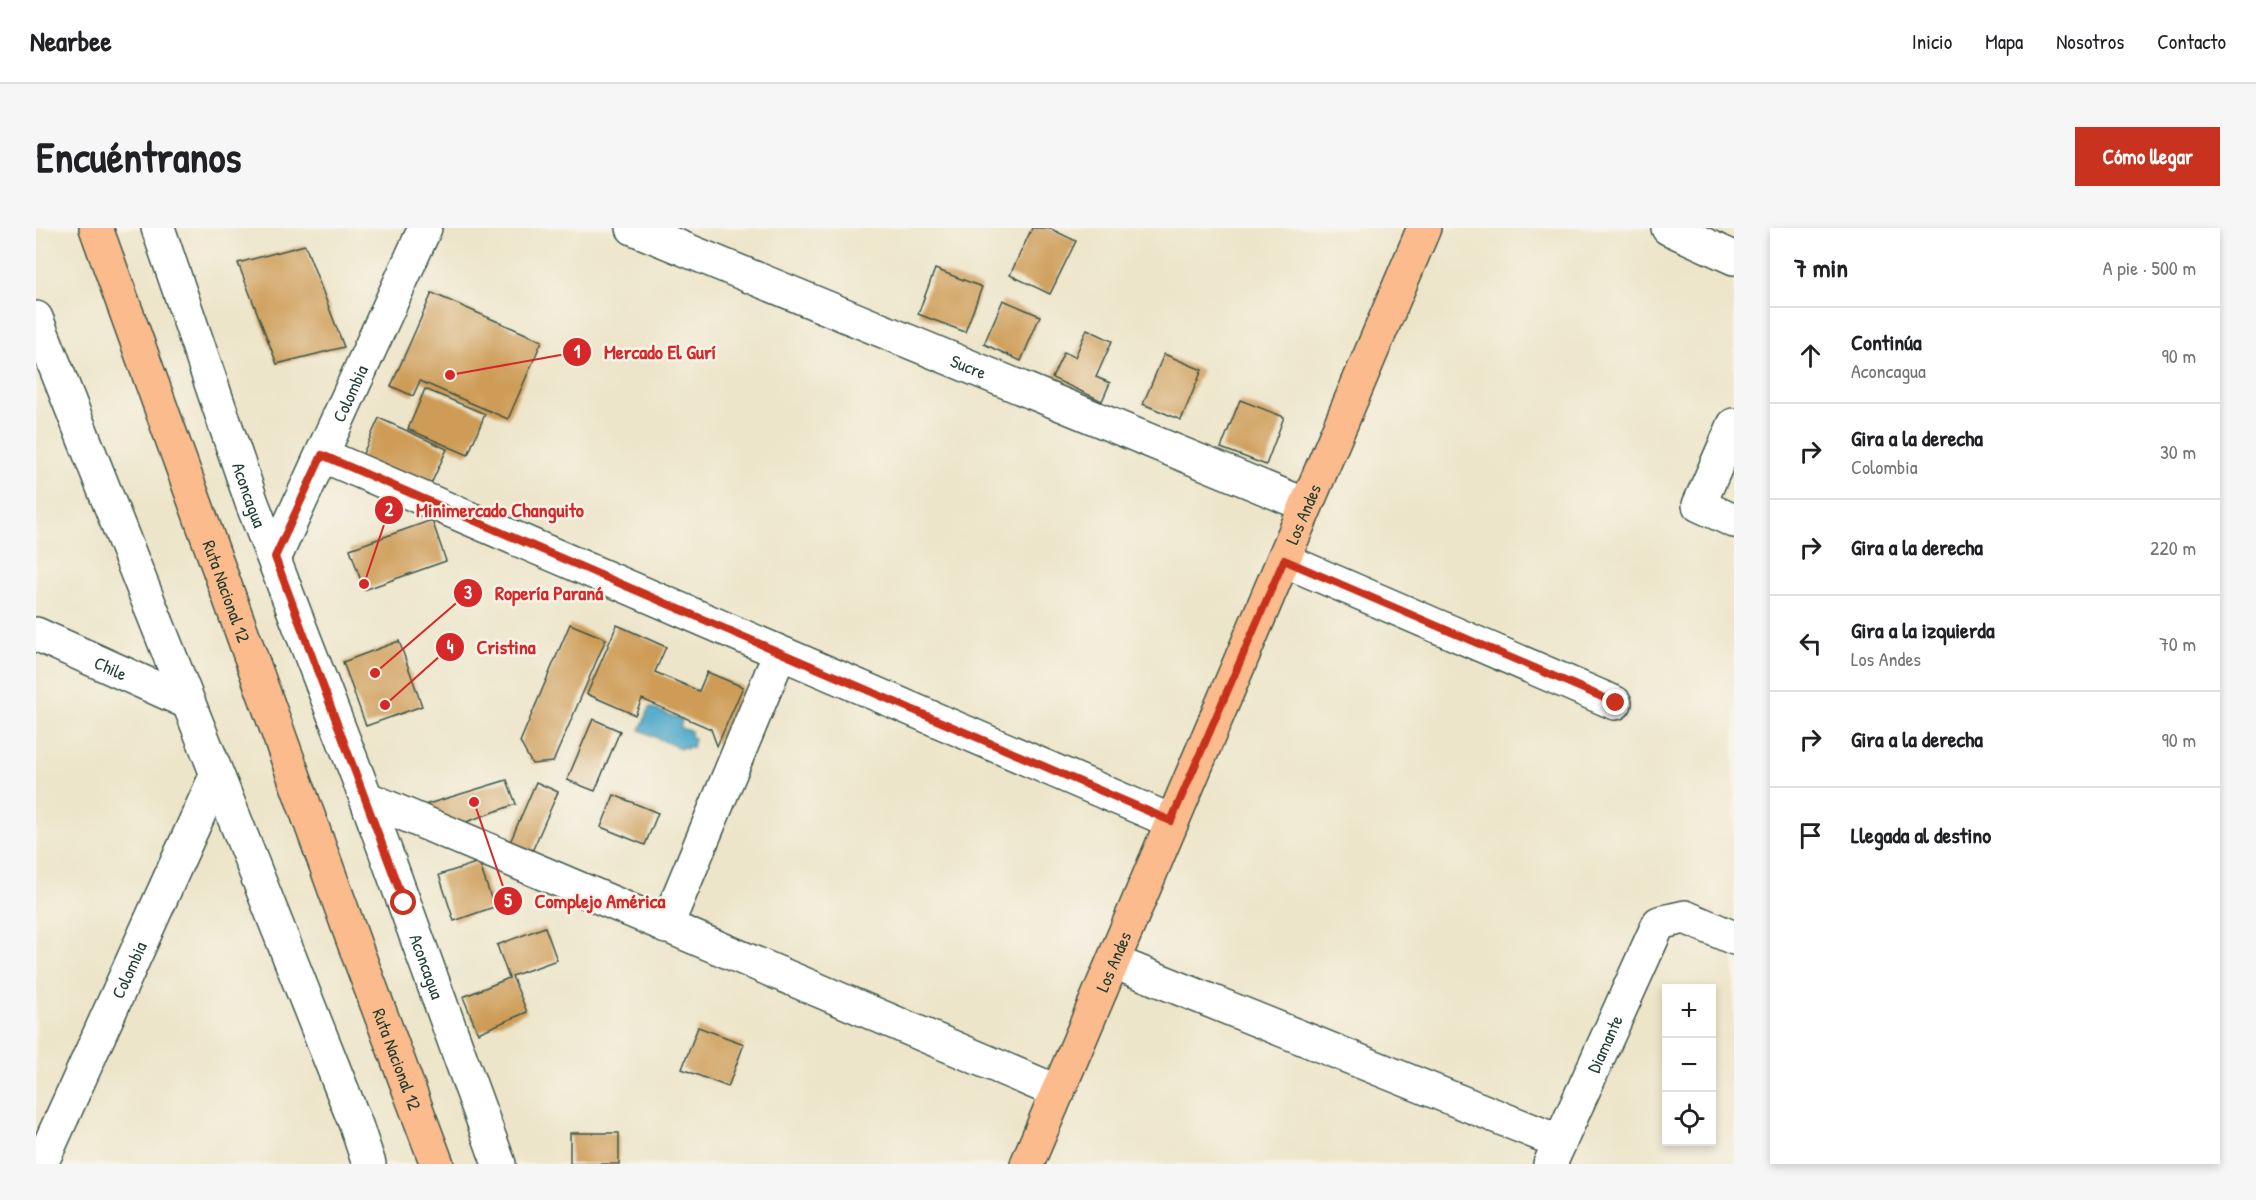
<!DOCTYPE html>
<html lang="es">
<meta charset="utf-8">
<style>
:root{--surface:#fff;--page:#f6f6f6;--text:#202124;--muted:#757577;--line:#e0e0e0;--accent:#c8321e}
body{margin:0;font-family:"Patrick Hand",sans-serif;background:var(--page);color:var(--text)}
.controls{position:absolute;right:18px;bottom:18px;display:grid;overflow:hidden;border-radius:0px;box-shadow:0 3px 9px #0003}
.controls button{width:54px;height:54px;display:grid;place-items:center;padding:0;border:0;border-bottom:2px solid var(--line);background:var(--surface);color:var(--text);font:30px sans-serif}
.stop{position:absolute;width:18px;height:18px;margin:-14px;border:4px solid #c8321e;border-radius:50%;background:#fff}
.stop.end{background:#c8321e;border-color:#fff;box-shadow:0 2px 6px #0008}
.list{margin:0;padding:0;list-style:none}
h2{display:flex;justify-content:space-between;align-items:center;height:78px;margin:0;padding:0 24px;font-size:26px}
h2 small{font-size:20px;font-weight:400;color:var(--muted)}
.list li{display:grid;grid-template-columns:39px 1fr auto;gap:18px;align-items:center;box-sizing:border-box;height:96px;padding:0 24px;border-top:2px solid var(--line)}
.list b{display:block;font-size:22px;white-space:nowrap}
.list p{margin:0;font-size:20px;white-space:nowrap;color:var(--muted)}
.list em{font-size:20px;font-style:normal;color:var(--muted)}
.icon{flex:none;width:33px;height:33px;fill:none;stroke:currentColor;stroke-width:2;stroke-linecap:round;stroke-linejoin:round}
.map{position:relative;flex:none;width:1698px;height:936px;overflow:hidden;border-radius:0px}
header{display:flex;align-items:center;gap:36px;box-sizing:border-box;height:84px;padding:0 30px;background:var(--surface);border-bottom:2px solid var(--line)}
header strong{font-size:28px}
nav{display:flex;gap:33px;margin-inline-start:auto;font-size:21px}
.intro{display:flex;align-items:center;justify-content:space-between;box-sizing:border-box;height:144px;padding:0 36px}
h1{margin:0;font-size:42px}
.button{padding:15px 27px;border-radius:0px;background:var(--accent);color:#fff;font-size:21px;font-weight:700}
main{display:flex;gap:36px;padding:0 36px}
aside{flex:1;background:var(--surface);border-radius:0px;box-shadow:0 3px 9px #0003}
.map>svg:first-child{display:block}
.water{fill:#4ca7ca;stroke:#36727f;stroke-width:1.5}
.building{fill:#ce9c57}
.lines{fill:none;stroke-linecap:round;stroke-linejoin:round}
.minor-casing{stroke:#3e564a;stroke-width:36}
.major-casing{stroke:#3e564a;stroke-width:36}
.highway-casing{stroke:#3e564a;stroke-width:36}
.minor{stroke:#fff;stroke-width:33}
.major{stroke:#fbbb8c;stroke-width:33}
.highway{stroke:#fbbb8c;stroke-width:33}
.route{stroke:#c8321e;stroke-width:8}
.labels{text-anchor:middle;dominant-baseline:central;stroke-width:5;stroke-linejoin:round;paint-order:stroke}
.street-label{font-size:18px;fill:#1f3d34;stroke:#f7f3e8}
.leader{fill:none;stroke:#d62828;stroke-width:2}
.callout-dot{fill:#d62828;stroke:#f7f3e8;stroke-width:2}
.mark-label{font-size:18px;text-anchor:middle;font-weight:bold;fill:#fff}
.callout-label{font-size:20px;text-anchor:middle;font-weight:bold;fill:#d62828;stroke:#f7f3e8;stroke-width:5;stroke-linejoin:round;paint-order:stroke}
</style>
<header>
<strong>Nearbee</strong>
<nav><a>Inicio</a><a>Mapa</a><a>Nosotros</a><a>Contacto</a></nav>
</header>
<div class="intro"><h1>Encuéntranos</h1><a class="button">Cómo llegar</a></div>
<main>
<div class="map">
<svg width="1698" height="936" viewBox="0 0 1698 936">
<rect width="100%" height="100%" fill="#f7f3e8"/>
<filter id="ink" filterUnits="userSpaceOnUse"><feTurbulence type="fractalNoise" baseFrequency=".0167" numOctaves="2"/><feDisplacementMap in="SourceGraphic" scale="12" xChannelSelector="R" yChannelSelector="G"/><feConvolveMatrix kernelMatrix="1 2 1 2 8 2 1 2 1" color-interpolation-filters="sRGB"/></filter>
<filter id="wash" filterUnits="userSpaceOnUse"><feTurbulence type="fractalNoise" baseFrequency=".008" numOctaves="4" result="noise"/><feDisplacementMap in="SourceGraphic" scale="24" xChannelSelector="R" yChannelSelector="G"/><feGaussianBlur stdDeviation="1.35" result="paint"/><feColorMatrix in="noise" values="0 0 0 0 0 0 0 0 0 0 0 0 0 0 0 0 0 1.4 0 .05"/><feComposite in="paint" operator="in"/></filter>
<g filter="url(#wash)">
<rect width="100%" height="100%" fill="#ede5c9"/>
<!-- water -->
<polygon class="water" points="614,479 646,492 644,500 655,503 654,509 658,510 656,520 652,518 651,521 647,518 645,521 604,502"/>
<g id="blocks">
<!-- building -->
<g class="building">
<polygon points="996,0 1013,0 1040,13 1014,66 974,47"/>
<polygon points="269,17 308,119 241,136 202,35"/>
<polygon points="899,41 946,59 929,104 882,86"/>
<polygon points="396,65 506,113 472,191 384,153 377,168 355,158"/>
<polygon points="967,72 1004,88 985,133 948,116"/>
<polygon points="1051,101 1076,113 1060,149 1074,155 1066,173 1016,150 1028,124 1039,129"/>
<polygon points="1128,126 1166,142 1145,192 1107,176"/>
<polygon points="389,161 449,186 432,227 372,201"/>
<polygon points="1204,172 1248,189 1230,237 1185,220"/>
<polygon points="343,190 411,221 389,269 321,239"/>
<polygon points="396,292 410,333 328,362 314,321"/>
<polygon points="534,396 570,411 517,534 496,536 484,514"/>
<polygon points="581,397 630,419 619,444 663,463 671,444 707,459 681,518 675,501 606,471 599,487 551,466"/>
<polygon points="363,413 386,478 330,498 307,434"/>
<polygon points="557,491 584,503 559,563 531,552"/>
<polygon points="471,552 480,576 419,598 382,579"/>
<polygon points="500,554 522,564 494,628 472,619"/>
<polygon points="578,567 622,585 609,617 565,599"/>
<polygon points="443,634 458,679 418,693 403,647"/>
<polygon points="509,699 521,732 476,748 491,784 442,805 427,769 473,750 461,717"/>
<polygon points="662,799 708,816 692,859 646,841"/>
<rect x="534" y="905" width="49" height="31"/>
</g>
</g>
</g>
<g filter="url(#ink)">
<use href="#blocks" fill-opacity="0" stroke="#3e564a" stroke-width="1.5"/>
<g class="lines">
<!-- minor casing -->
<g class="minor-casing">
<g id="minor">
<path id="s1" d="M 122,0 L 216,275 L 330,570 L 463,936"/>
<path id="s2" d="M 597,0 L 1270,277"/>
<polyline points="1632,0 1698,30"/>
<polyline points="0,90 320,897 333,936"/>
<polyline points="1698,197 1663,277 1698,293"/>
<polyline points="286,227 1135,593"/>
<path id="s3" d="M 239,329 L 389,0"/>
<polyline points="1248,332 1579,475"/>
<path id="s4" d="M 0,406 L 151,474"/>
<polyline points="330,570 1022,864"/>
<polyline points="630,699 744,425"/>
<polyline points="1078,734 1524,914"/>
<path id="s5" d="M 5,936 L 180,548"/>
<path id="s6" d="M 1514,936 L 1623,695 L 1649,689 L 1698,710"/>
</g>
</g>
<!-- major casing -->
<g class="major-casing">
<g id="major">
<path id="s7" d="M 991,936 L 1388,0"/>
</g>
</g>
<!-- highway casing -->
<g class="highway-casing">
<g id="highway">
<path id="s8" d="M 60,0 L 322,726 L 401,936"/>
</g>
</g>
<!-- minor -->
<use href="#minor" class="minor"/>
<!-- major -->
<use href="#major" class="major"/>
<!-- highway -->
<use href="#highway" class="highway"/>
</g>
</g>
<g class="lines" filter="url(#ink)">
<!-- route -->
<polyline class="route" points="368,675 239,329 286,227 1135,593 1248,332 1580,475"/>
</g>
<g class="labels">
<!-- street labels -->
<g class="street-label">
<text stroke="none"><textPath href="#s2" startOffset="363">Sucre</textPath></text>
<text stroke="none"><textPath href="#s3" startOffset="180">Colombia</textPath></text>
<text stroke="none"><textPath href="#s1" startOffset="282">Aconcagua</textPath></text>
<text stroke="none"><textPath href="#s7" startOffset="706">Los Andes</textPath></text>
<text stroke="none"><textPath href="#s8" startOffset="386">Ruta Nacional 12</textPath></text>
<text stroke="none"><textPath href="#s4" startOffset="82">Chile</textPath></text>
<text stroke="none"><textPath href="#s7" startOffset="220">Los Andes</textPath></text>
<text stroke="none"><textPath href="#s1" startOffset="786">Aconcagua</textPath></text>
<text stroke="none"><textPath href="#s5" startOffset="213">Colombia</textPath></text>
<text stroke="none"><textPath href="#s6" startOffset="132">Diamante</textPath></text>
<text stroke="none"><textPath href="#s8" startOffset="884">Ruta Nacional 12</textPath></text>
</g>
</g>
<!-- callouts -->
<path class="leader" d="M414 147L541 124M328 356L353 282M339 445L432 365M349 477L414 419M438 574L472 673"/>
<g class="callout-dot">
<circle cx="414" cy="147" r="6"/>
<circle cx="328" cy="356" r="6"/>
<circle cx="339" cy="445" r="6"/>
<circle cx="349" cy="477" r="6"/>
<circle cx="438" cy="574" r="6"/>
<circle cx="541" cy="124" r="15"/>
<circle cx="353" cy="282" r="15"/>
<circle cx="432" cy="365" r="15"/>
<circle cx="414" cy="419" r="15"/>
<circle cx="472" cy="673" r="15"/>
</g>
<g class="mark-label">
<text x="541" y="130">1</text>
<text x="353" y="288">2</text>
<text x="432" y="371">3</text>
<text x="414" y="425">4</text>
<text x="472" y="679">5</text>
</g>
<g class="callout-label">
<text x="624" y="131">Mercado El Gurí</text>
<text x="464" y="289">Minimercado Changuito</text>
<text x="513" y="372">Ropería Paraná</text>
<text x="470" y="426">Cristina</text>
<text x="564" y="680">Complejo América</text>
</g>
</svg>
<div class="controls">
<button>+</button>
<button>−</button>
<button><svg class="icon" aria-label="locate" viewBox="0 0 24 24"><circle cx="12" cy="12" r="6"/><path d="M12 2v4M12 18v4M2 12h4M18 12h4"/></svg></button>
</div>
<div class="stop" style="left:368px;top:675px"></div>
<div class="stop end" style="left:1580px;top:475px"></div>
</div>
<aside>
<h2>7 min<small>A pie · 500 m</small></h2>
<ul class="list">
<li><svg class="icon" aria-label="ahead" viewBox="0 0 24 24"><path d="M12 20V5M6 11l6-6 6 6"/></svg><div><b>Continúa</b><p>Aconcagua</p></div><em>90 m</em></li>
<li><svg class="icon" aria-label="right" viewBox="0 0 24 24"><path d="M7 20v-9h11M14 6l5 5-5 5"/></svg><div><b>Gira a la derecha</b><p>Colombia</p></div><em>30 m</em></li>
<li><svg class="icon" aria-label="right" viewBox="0 0 24 24"><path d="M7 20v-9h11M14 6l5 5-5 5"/></svg><div><b>Gira a la derecha</b></div><em>220 m</em></li>
<li><svg class="icon" aria-label="left" viewBox="0 0 24 24"><path d="M17 20v-9H6M10 6l-5 5 5 5"/></svg><div><b>Gira a la izquierda</b><p>Los Andes</p></div><em>70 m</em></li>
<li><svg class="icon" aria-label="right" viewBox="0 0 24 24"><path d="M7 20v-9h11M14 6l5 5-5 5"/></svg><div><b>Gira a la derecha</b></div><em>90 m</em></li>
<li><svg class="icon" aria-label="arrive" viewBox="0 0 24 24"><path d="M6 21V4h12l-3 4 3 4H6"/></svg><div><b>Llegada al destino</b></div></li>
</ul>
</aside>
</main>
